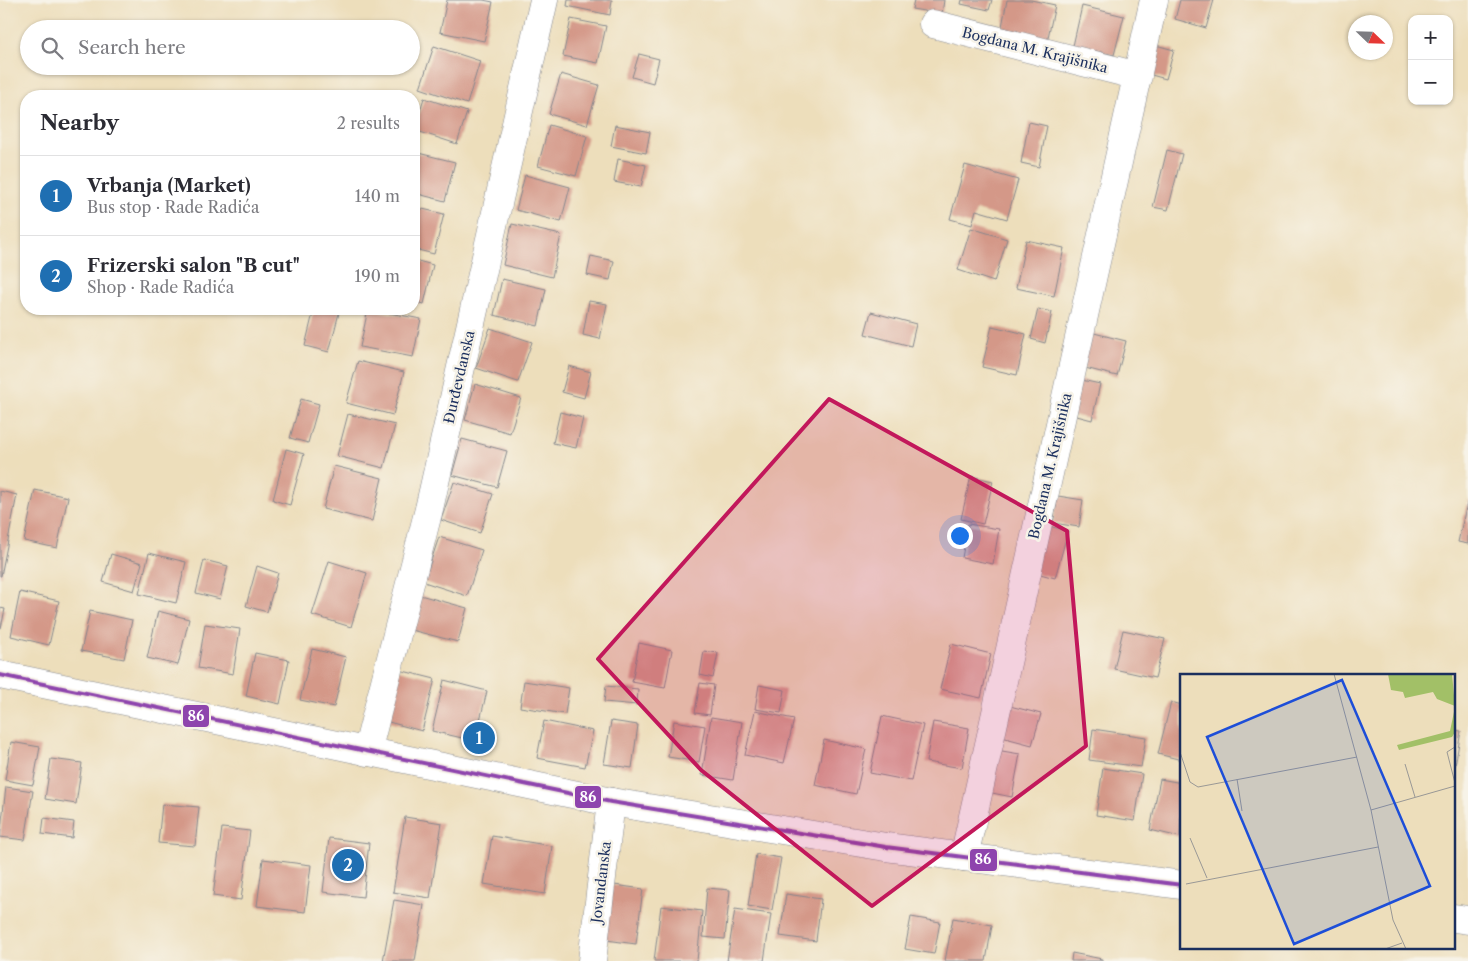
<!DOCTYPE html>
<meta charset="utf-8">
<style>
:root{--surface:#fff;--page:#f7f7f7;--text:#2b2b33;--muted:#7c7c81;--line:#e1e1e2;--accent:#1f6fb2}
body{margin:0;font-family:"Libre Caslon Text",serif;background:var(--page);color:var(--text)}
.controls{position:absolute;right:15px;top:15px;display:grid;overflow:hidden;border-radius:10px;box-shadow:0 1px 4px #0004}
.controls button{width:45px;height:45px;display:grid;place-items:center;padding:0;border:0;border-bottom:1px solid var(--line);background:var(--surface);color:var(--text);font:25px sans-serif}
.compass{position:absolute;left:1348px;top:15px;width:45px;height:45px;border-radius:50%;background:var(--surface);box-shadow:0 1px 4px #0004;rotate:113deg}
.you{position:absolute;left:959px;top:535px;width:18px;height:18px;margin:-12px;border:4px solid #fff;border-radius:50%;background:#1a73e8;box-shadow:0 0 0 8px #1a73e833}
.badge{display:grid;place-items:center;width:32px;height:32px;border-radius:50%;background:var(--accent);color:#fff;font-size:16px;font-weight:700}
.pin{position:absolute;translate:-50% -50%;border:2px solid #fff;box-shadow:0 1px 5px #0006}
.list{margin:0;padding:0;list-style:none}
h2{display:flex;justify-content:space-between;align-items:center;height:65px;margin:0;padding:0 20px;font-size:21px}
h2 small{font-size:16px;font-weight:400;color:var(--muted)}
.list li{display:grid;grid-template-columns:32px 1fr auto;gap:15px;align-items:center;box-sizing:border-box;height:80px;padding:0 20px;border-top:1px solid var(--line)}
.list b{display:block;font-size:19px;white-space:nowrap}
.list p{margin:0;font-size:16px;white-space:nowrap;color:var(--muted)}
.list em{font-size:16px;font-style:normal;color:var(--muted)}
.icon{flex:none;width:28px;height:28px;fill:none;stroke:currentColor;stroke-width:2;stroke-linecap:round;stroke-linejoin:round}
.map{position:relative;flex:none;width:1468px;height:961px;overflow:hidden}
.search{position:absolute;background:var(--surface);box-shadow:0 1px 4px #0004;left:20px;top:20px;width:400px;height:55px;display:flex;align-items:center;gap:12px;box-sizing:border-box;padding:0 18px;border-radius:28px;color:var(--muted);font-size:19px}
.panel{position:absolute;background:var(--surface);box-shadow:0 1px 4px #0004;left:20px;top:90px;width:400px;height:225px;border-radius:20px}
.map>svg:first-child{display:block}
.building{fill:#d49888}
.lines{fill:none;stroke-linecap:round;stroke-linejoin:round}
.street-casing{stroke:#84868c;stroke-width:29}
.secondary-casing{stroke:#84868c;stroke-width:29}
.primary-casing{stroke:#84868c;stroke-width:29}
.street{stroke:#fff;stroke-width:28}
.secondary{stroke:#fff;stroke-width:28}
.primary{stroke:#fff;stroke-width:28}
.bus-1-casing{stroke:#f7f3e8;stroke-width:8}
.bus-1{stroke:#8e44ad;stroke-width:4}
.marked{fill:#c2185b;fill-opacity:0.2;stroke:#c2185b;stroke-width:4;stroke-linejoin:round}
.labels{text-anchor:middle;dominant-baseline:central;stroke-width:5;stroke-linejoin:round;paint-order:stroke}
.street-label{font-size:14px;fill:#1b2f5e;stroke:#f7f3e8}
.inset-road{fill:none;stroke:#999896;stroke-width:1}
.view{fill:#1d4ed8;fill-opacity:0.15;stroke:#1d4ed8;stroke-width:2.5}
.inset-edge{fill:none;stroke:#1b2f5e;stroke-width:2.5}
.line-badge{stroke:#f7f3e8;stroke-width:2}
.badge-label{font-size:14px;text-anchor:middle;font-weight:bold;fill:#fff}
</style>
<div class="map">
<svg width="1468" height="961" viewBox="0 0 1468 961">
<rect width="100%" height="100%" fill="#f7f3e8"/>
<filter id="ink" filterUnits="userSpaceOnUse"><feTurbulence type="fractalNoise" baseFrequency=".02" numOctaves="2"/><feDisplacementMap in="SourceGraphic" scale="10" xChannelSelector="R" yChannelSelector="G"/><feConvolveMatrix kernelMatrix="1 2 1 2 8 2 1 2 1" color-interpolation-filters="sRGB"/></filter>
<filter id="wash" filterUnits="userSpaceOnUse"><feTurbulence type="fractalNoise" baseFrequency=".0096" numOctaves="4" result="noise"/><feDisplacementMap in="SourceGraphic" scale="20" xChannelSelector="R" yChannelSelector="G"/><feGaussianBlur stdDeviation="1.12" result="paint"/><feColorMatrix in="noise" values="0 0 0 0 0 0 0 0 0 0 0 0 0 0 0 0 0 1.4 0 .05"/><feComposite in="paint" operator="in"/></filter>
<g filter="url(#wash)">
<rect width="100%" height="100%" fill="#eddebb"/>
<g id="blocks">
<!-- building -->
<g class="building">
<polygon points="447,0 483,0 493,2 484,41 440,32"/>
<polygon points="568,0 612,0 610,15 567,6"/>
<polygon points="914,0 944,0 942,14 912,9"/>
<polygon points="962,0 992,0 989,10 961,4"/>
<polygon points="1007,0 1031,0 1055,5 1047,42 1001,32"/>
<polygon points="1180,0 1214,0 1206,28 1175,19"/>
<polygon points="1082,6 1124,16 1114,55 1073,46"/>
<polygon points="571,19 606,26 598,63 563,56"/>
<polygon points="1152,44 1174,50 1166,79 1144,73"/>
<polygon points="434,46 480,61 467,104 420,88"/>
<polygon points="639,54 659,59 653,83 632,77"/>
<polygon points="561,74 599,85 587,125 549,114"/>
<polygon points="424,98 467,112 457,144 414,130"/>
<polygon points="1029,122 1047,126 1039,167 1021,163"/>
<polygon points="549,125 587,136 576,176 538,166"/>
<polygon points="615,125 650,132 646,153 611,146"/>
<polygon points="1167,150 1182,154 1168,210 1153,207"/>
<polygon points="414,152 455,162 445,201 414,193"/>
<polygon points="618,159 646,165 641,187 614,182"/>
<polygon points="965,165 1018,180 1007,219 976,210 972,225 950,219"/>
<polygon points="525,175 570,187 561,222 516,210"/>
<polygon points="414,207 444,214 434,254 414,249"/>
<polygon points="512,224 561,235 552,277 503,265"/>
<polygon points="971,228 1007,239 994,282 958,270"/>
<polygon points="1026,240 1064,248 1054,296 1016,288"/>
<polygon points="591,256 614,261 610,280 587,275"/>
<polygon points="414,260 433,265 424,304 414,302"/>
<polygon points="502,279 546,289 538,326 494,315"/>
<polygon points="589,301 607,304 600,339 583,335"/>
<polygon points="314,309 340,309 329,352 305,346"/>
<polygon points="368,309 421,319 413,357 360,347"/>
<polygon points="1038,309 1052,312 1045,343 1031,339"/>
<polygon points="871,312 916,324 911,346 865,334"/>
<polygon points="992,326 1026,334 1017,375 982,367"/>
<polygon points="490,328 532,342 518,382 476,368"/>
<polygon points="1090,332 1126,341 1117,376 1081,367"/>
<polygon points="358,361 404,372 393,415 346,403"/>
<polygon points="569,366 591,372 584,398 562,392"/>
<polygon points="1077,379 1100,384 1092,420 1069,414"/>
<polygon points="475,384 521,398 510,433 465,420"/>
<polygon points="301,399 319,404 308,443 290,438"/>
<polygon points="560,412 583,418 576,448 553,443"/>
<polygon points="348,414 395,425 384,468 337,456"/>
<polygon points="462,439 507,451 497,487 452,475"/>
<polygon points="286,449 304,454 290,505 273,500"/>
<polygon points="334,466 382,478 372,521 323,509"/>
<polygon points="971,476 993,481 983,524 961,519"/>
<polygon points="454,482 493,494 480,533 441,520"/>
<polygon points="35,490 68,497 57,548 24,541"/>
<polygon points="0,491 17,495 1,576 0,576"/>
<polygon points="1058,496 1083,500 1079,527 1053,523"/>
<polygon points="1468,499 1468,544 1458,542"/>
<polygon points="968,524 999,529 993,564 962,558"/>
<polygon points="1042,524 1068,531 1055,578 1029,571"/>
<polygon points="439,537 482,550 467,596 424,582"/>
<polygon points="149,553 186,562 176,603 139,594"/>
<polygon points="111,554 142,563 134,591 103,582"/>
<polygon points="204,560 228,566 220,599 196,593"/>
<polygon points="329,561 367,573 351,627 312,615"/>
<polygon points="257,566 278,573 267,612 246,606"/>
<polygon points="20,592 59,601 49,645 11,636"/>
<polygon points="420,595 467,608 458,642 411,630"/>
<polygon points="0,608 5,609 1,628 0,628"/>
<polygon points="90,611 132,620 124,659 81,651"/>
<polygon points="158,611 189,619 178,665 147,658"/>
<polygon points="205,624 240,629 233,674 198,668"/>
<polygon points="1123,630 1165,639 1155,678 1114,669"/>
<polygon points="639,643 672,650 665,688 632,682"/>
<polygon points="951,644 991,654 981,698 940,689"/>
<polygon points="312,649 346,657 334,707 300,700"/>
<polygon points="704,651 718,653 713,678 700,675"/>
<polygon points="255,653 289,660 280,704 246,696"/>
<polygon points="399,670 435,679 422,731 385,721"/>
<polygon points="444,680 487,691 475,741 432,731"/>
<polygon points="524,681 569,688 565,714 520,707"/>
<polygon points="700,683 714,685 710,715 695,713"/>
<polygon points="759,685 785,690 781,713 755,709"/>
<polygon points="606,686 638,689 637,705 604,702"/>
<polygon points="1171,702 1182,705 1182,760 1158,754"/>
<polygon points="1002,704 1041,714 1032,745 994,735"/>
<polygon points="755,711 794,719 784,763 745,755"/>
<polygon points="882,716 923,725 911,781 870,773"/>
<polygon points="711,717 742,722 733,780 702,775"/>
<polygon points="544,721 593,731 585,767 537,758"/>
<polygon points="611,721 638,725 632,768 604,764"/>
<polygon points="674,721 705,726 699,762 668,757"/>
<polygon points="933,722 969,728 962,768 926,762"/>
<polygon points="1093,729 1146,737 1141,767 1089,760"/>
<polygon points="1454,730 1461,731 1455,766 1454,766"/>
<polygon points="824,740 866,749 856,794 815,785"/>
<polygon points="11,742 40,747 33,785 5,780"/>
<polygon points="990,749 1020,754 1012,797 982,791"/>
<polygon points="51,759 82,763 76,804 45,799"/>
<polygon points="1103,768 1142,774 1135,821 1096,815"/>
<polygon points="1160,779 1182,783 1180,837 1150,830"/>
<polygon points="6,787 33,791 25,840 0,837"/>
<polygon points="162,804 199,807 195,846 158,843"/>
<polygon points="405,817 442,823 430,898 393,892"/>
<polygon points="44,818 74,822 72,838 42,834"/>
<polygon points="222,828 250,831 241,900 213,896"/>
<polygon points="492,836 552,846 545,894 484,884"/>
<polygon points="329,838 369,843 363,897 323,892"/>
<polygon points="756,854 781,858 772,910 748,906"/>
<polygon points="263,859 311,865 305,912 257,906"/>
<polygon points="607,884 643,889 636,944 599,939"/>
<polygon points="707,888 730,890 725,939 703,937"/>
<polygon points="786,894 821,899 816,941 780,936"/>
<polygon points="394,900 424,905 415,961 383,961"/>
<polygon points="661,906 702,911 697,961 654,961"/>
<polygon points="735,909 771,914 764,961 727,961"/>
<polygon points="911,917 940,922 934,954 905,949"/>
<polygon points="953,918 992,925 986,961 945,961"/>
<polygon points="1072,953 1102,959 1102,961 1071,961"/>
</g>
</g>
</g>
<g filter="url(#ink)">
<use href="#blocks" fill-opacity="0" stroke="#84868c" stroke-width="1"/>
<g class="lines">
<!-- street casing -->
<g class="street-casing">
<g id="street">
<polyline points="933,24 1138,76"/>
<polyline points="367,752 429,509 544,0"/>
<polyline points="592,961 611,802"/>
</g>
</g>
<!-- secondary casing -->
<g class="secondary-casing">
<polyline id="secondary" points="964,857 1154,0"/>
</g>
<!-- primary casing -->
<g class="primary-casing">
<g id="primary">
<polyline points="0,675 611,802 886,847 1182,885"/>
<polyline points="1454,918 1468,920"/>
</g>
</g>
<!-- street -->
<use href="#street" class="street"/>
<!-- secondary -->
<use href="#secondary" class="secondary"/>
<!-- primary -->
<use href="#primary" class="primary"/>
<!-- bus-1 casing -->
<g class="bus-1-casing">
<polyline id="bus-1" points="0,675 611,802 886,847 1182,885"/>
</g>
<!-- bus-1 -->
<use href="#bus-1" class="bus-1"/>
</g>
</g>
<!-- marked area -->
<path class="marked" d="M 829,399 L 1067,531 L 1086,746 L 872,906 L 701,770 L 598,659 Z"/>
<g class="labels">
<!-- street labels -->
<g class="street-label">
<text transform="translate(1035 50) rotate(14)">Bogdana M. Krajišnika</text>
<text transform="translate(459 377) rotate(-77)">Đurđevdanska</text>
<text transform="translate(1050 466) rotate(-77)">Bogdana M. Krajišnika</text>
<text transform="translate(601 882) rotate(-83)">Jovandanska</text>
</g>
</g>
<!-- overview -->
<g transform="translate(1180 674)">
<rect width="275" height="275" fill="#eddebb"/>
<path d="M 208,0 L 272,0 L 275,32 L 257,25 L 253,18 L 225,24 L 223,18 L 211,16 ZM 275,33 L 275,58 L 272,63 L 219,76 L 217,71 L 270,57 Z" fill="#a2c067"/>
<path class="inset-road" d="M 154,0 L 191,136 L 213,246 L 226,275M 275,73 L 267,78 L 275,109M 0,78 L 10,108 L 18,113 L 177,83M 225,90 L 235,123M 57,105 L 62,137M 191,136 L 275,112M 10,164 L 27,204M 6,210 L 198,173M 205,275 L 222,269"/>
<path class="view" d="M 162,6 L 250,212 L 114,270 L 27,63 Z"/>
<rect width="275" height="275" class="inset-edge"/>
</g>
<g class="line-badge">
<rect x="182" y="704" width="28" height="24" rx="5" fill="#8e44ad"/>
<rect x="574" y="785" width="28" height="24" rx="5" fill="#8e44ad"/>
<rect x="969" y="848" width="29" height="24" rx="5" fill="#8e44ad"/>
</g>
<g class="badge-label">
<text x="196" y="721">86</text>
<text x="588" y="802">86</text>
<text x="983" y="864">86</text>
</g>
</svg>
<div class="controls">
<button>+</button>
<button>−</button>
</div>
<svg class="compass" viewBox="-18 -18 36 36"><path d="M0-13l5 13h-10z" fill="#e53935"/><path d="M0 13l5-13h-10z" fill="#7c7c81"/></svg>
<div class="you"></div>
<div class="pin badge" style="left:479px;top:738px">1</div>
<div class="pin badge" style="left:348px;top:865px">2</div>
<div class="search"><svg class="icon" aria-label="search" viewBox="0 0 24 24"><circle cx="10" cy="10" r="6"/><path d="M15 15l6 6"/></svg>Search here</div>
<section class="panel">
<h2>Nearby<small>2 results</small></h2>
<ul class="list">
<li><span class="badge">1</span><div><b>Vrbanja (Market)</b><p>Bus stop · Rade Radića</p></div><em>140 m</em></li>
<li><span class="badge">2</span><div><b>Frizerski salon &quot;B cut&quot;</b><p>Shop · Rade Radića</p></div><em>190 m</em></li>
</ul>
</section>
</div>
